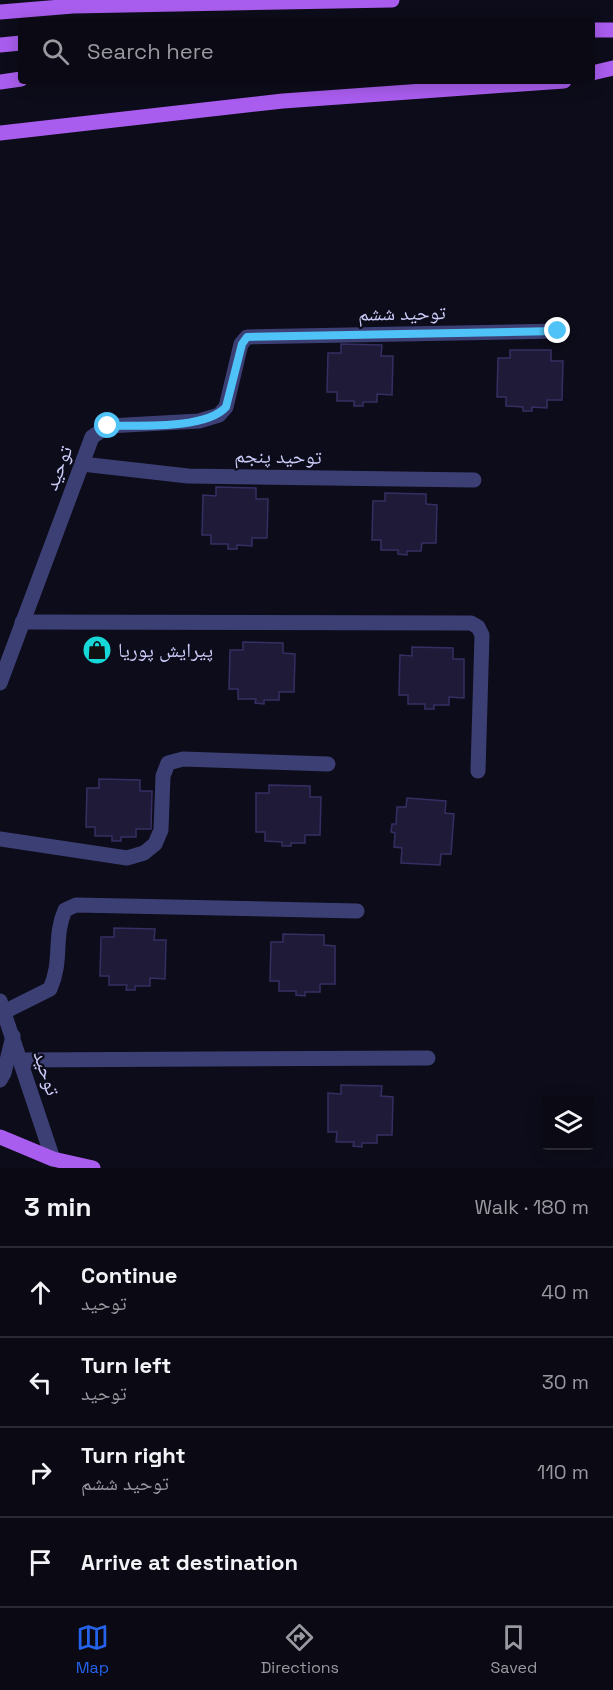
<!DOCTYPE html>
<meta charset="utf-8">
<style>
:root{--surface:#0a0914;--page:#181722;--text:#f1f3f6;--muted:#999aa0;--line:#2a2a34;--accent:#2563eb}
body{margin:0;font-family:"Space Grotesk","Noto Naskh Arabic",sans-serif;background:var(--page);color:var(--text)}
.controls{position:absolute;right:18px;bottom:18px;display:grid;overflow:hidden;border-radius:6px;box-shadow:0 3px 15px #0003}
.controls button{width:54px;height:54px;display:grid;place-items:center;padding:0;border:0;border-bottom:2px solid var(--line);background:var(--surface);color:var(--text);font:30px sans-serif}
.stop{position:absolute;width:18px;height:18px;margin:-14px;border:4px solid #4fc3f7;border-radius:50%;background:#fff}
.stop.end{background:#4fc3f7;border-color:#fff;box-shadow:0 2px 6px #0008}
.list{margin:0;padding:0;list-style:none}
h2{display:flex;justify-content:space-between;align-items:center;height:78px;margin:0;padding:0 24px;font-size:26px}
h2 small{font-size:20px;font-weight:400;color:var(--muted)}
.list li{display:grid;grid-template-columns:39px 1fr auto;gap:18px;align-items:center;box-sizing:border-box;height:90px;padding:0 24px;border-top:2px solid var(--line)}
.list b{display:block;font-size:22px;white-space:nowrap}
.list p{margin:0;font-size:20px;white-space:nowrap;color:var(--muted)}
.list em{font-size:20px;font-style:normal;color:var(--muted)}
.icon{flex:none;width:33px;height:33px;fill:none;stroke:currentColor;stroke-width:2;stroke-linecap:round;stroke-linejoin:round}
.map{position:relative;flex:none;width:613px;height:1168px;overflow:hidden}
.search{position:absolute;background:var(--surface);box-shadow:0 3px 15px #0003;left:18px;right:18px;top:18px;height:66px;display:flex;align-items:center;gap:15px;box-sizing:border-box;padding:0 21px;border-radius:6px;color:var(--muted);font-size:22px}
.sheet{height:438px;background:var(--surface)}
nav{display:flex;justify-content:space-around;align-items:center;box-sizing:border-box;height:84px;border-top:2px solid var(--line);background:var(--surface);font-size:16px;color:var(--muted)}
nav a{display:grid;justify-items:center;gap:3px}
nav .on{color:var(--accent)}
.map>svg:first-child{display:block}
.building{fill:#1e1a38;stroke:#342f62;stroke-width:1.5}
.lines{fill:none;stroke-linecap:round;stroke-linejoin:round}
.minor{stroke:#3c3f74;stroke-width:15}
.major{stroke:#a95dee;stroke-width:15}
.route{stroke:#4fc3f7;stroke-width:8}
.labels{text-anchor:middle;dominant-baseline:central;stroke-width:4.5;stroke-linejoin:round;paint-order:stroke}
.street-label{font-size:20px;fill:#cbcbf9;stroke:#0d0c1a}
.poi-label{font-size:20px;fill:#cbcbf9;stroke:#0d0c1a;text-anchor:start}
</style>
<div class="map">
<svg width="613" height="1168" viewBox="0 0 613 1168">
<rect width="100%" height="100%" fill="#0d0c1a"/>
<!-- building -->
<g class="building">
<polygon points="341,344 382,345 381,356 393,356 392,395 377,394 377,402 363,402 363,406 354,406 354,401 337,401 337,392 327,392 328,353 341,353"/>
<polygon points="510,350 551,350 551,361 563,361 562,400 547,400 547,408 532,407 532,411 523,411 523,407 506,406 506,397 497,397 498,358 510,358"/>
<polygon points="216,487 256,488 256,499 268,499 267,538 252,538 252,546 237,545 237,549 228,549 228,544 211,544 211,535 202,535 203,495 216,496"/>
<polygon points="385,493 426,494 426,504 437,505 436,543 422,543 421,551 407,551 407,555 398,554 398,550 381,550 381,540 372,540 373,501 385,501"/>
<polygon points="243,642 283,643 283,653 295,654 294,692 279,692 279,700 264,700 264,704 255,703 256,699 238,699 238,689 229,689 230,650 243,650"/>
<polygon points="412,647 453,648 453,659 464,659 464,698 449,697 449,705 434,705 434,709 425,709 425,704 408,704 408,695 399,695 400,655 412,656"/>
<polygon points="99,779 140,780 140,791 152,791 151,829 136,829 136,837 121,837 121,841 112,841 112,836 95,836 95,827 86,827 87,788 99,788"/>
<polygon points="269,785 310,786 310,797 321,797 320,835 305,835 305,843 291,843 291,846 282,846 282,842 265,841 265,832 256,832 256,793 269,793"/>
<polygon points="407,798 446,801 445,813 454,814 451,854 441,854 440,865 401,863 402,848 394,847 395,833 391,832 392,824 396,824 397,807 406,807"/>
<polygon points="114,928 155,929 154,940 166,940 165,979 150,978 150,986 135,986 135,990 126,990 127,985 109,985 109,976 100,976 101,937 114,937"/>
<polygon points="283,934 324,935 324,945 335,946 335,984 320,984 320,992 305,992 305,996 296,995 296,991 279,991 279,981 270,981 271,942 283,942"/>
<polygon points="341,1085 382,1086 381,1096 393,1097 392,1135 377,1135 377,1143 362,1143 362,1147 353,1146 354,1142 336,1142 337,1132 328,1132 328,1093 341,1094"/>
</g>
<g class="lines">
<!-- minor -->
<g class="minor">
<polyline points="82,464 188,476 474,480"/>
<polyline points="22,622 471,623 478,627 482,635 478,771"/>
<polyline points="0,683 92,437 108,426 199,421 219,415 226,407 241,344 247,337 558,331"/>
<polyline points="0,839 127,858 144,853 155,844 161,830 163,776 168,763 183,759 328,764"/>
<polyline points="0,1001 53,1159"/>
<path d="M 4,1012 L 50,989 C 63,960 53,937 65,910 L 76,905 L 357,911"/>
<polyline points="21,1060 428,1058"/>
<polyline points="0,1080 4,1073 13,1036"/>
</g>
<!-- major -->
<g class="major">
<polyline points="0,12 73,6 392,0"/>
<polyline points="592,30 613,30"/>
<polyline points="0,45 21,43"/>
<polyline points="592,73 613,68"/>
<polyline points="0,82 21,79"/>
<polyline points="0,133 283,101 564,81"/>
<polyline points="0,1137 53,1159 93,1168"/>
</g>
</g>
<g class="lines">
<!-- route -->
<path class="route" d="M 108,426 C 139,425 205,430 226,407 L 242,344 L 247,337 L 558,331"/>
</g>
<!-- icons -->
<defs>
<g id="shop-disc" transform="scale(1.5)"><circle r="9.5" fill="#17d8d9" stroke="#0d0c1a"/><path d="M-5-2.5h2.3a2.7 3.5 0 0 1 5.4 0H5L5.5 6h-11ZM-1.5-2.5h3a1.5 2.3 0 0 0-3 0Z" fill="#111"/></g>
</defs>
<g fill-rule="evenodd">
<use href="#shop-disc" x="97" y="650"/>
</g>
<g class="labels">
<!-- street labels -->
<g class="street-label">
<text transform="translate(402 313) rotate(-1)">توحید ششم</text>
<text transform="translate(278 456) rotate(1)">توحید پنجم</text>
<text transform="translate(58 468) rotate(-69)">توحید</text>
<text transform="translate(47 1073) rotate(72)">توحید</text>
</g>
<!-- poi labels -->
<g class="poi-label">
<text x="118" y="650">پیرایش پوریا</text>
</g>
</g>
</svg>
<div class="controls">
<button><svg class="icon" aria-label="layers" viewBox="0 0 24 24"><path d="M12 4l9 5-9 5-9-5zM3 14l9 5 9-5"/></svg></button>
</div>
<div class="stop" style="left:108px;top:426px"></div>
<div class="stop end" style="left:558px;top:331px"></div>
<div class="search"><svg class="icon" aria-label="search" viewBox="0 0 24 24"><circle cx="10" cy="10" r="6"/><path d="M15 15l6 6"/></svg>Search here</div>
</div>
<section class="sheet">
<h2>3 min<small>Walk · 180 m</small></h2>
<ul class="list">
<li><svg class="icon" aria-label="ahead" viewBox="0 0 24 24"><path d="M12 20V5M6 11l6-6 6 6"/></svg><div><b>Continue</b><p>توحید</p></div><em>40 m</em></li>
<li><svg class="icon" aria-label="left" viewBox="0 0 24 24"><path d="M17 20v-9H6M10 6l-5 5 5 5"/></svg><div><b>Turn left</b><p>توحید</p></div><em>30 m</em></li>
<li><svg class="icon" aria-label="right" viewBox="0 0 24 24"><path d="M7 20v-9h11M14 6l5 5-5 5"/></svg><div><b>Turn right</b><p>توحید ششم</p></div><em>110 m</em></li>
<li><svg class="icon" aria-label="arrive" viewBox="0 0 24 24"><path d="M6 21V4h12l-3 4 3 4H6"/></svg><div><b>Arrive at destination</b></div></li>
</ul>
</section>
<nav>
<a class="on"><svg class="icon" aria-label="map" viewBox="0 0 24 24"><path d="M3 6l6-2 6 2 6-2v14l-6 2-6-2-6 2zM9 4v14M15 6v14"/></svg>Map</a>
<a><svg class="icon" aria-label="directions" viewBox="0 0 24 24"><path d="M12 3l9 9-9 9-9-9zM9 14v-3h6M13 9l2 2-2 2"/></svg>Directions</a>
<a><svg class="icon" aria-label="saved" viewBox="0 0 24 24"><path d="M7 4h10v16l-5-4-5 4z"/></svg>Saved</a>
</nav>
